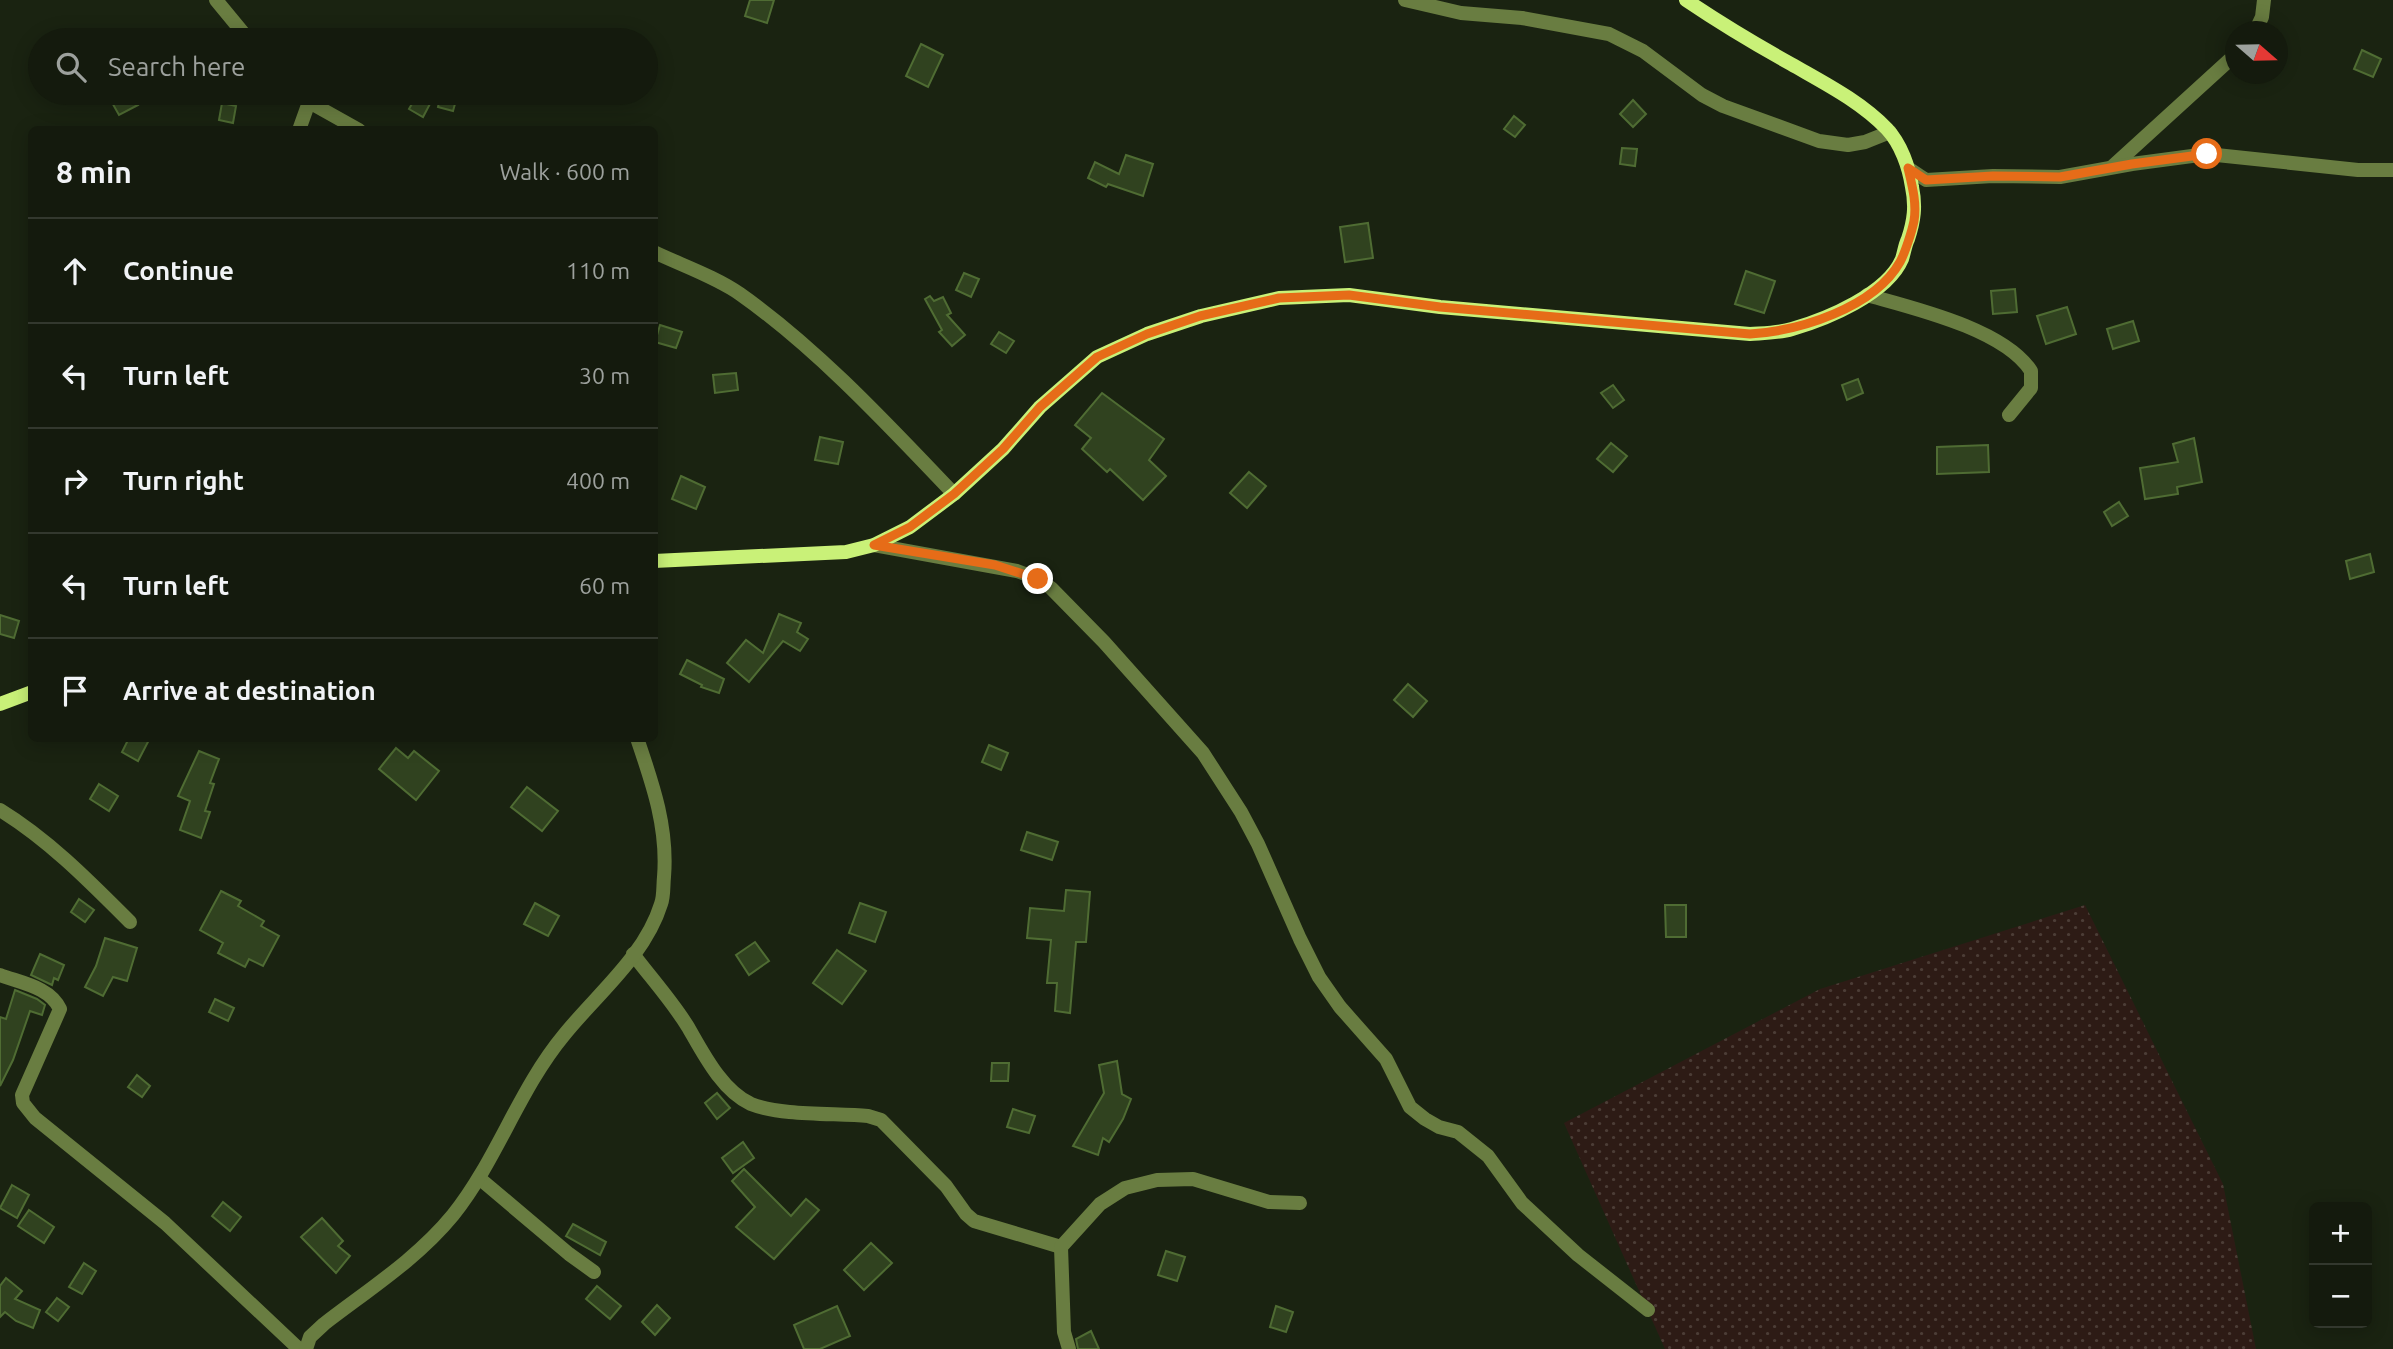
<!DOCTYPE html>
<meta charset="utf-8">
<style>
:root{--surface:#141a0d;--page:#1d2316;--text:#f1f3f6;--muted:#9da19d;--line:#33382e}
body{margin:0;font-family:Ubuntu,sans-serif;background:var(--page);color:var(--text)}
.controls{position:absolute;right:21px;bottom:21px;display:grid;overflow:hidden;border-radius:10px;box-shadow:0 4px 18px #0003}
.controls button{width:63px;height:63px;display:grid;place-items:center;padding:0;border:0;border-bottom:2px solid var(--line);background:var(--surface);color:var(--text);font:35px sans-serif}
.compass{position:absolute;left:2225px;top:21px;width:63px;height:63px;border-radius:50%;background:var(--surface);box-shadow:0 4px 18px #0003;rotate:110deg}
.stop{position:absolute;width:21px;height:21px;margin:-16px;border:5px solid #e66c18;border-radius:50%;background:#fff}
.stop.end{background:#e66c18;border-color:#fff;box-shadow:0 2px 7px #0008}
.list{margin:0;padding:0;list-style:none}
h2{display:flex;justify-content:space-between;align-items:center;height:91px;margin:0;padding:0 28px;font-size:30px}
h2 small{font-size:23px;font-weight:400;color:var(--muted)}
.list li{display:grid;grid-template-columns:46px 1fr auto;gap:21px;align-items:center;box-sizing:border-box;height:105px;padding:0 28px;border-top:2px solid var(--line)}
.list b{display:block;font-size:26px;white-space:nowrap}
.list em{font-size:23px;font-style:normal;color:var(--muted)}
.icon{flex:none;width:38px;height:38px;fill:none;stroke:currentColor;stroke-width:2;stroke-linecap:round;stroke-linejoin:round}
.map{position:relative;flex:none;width:2393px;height:1349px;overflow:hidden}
.search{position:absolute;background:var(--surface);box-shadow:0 4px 18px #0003;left:28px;top:28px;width:630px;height:77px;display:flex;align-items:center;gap:18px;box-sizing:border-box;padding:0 24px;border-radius:38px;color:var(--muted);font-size:26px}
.panel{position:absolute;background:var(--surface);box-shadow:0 4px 18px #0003;left:28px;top:126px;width:630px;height:616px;border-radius:10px}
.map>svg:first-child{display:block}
.grass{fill:url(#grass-dots)}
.building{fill:#30421f;stroke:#4f6c33;stroke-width:2}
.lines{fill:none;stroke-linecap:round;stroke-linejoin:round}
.minor{stroke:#697d41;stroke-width:14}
.tertiary{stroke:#697d41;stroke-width:14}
.secondary{stroke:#c9f178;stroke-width:14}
.route{stroke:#e66c18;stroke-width:9}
</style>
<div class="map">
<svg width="2393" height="1349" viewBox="0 0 2393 1349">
<defs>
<pattern id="grass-dots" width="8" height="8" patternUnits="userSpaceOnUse" patternTransform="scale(1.75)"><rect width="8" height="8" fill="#2d1b15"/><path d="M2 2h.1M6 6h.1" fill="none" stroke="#4c3d36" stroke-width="1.8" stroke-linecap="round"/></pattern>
</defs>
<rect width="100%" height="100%" fill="#1a2311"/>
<!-- grass -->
<polygon class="grass" points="2085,905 2223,1184 2256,1349 1665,1349 1564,1123 1820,989"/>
<!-- building -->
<g class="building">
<polygon points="750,0 774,0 767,23 745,16"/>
<polygon points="921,44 943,55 928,87 906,76"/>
<polygon points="2362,50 2381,59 2373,77 2354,69"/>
<polygon points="122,93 131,93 138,105 119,115 110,99"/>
<polygon points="441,93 458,93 453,111 438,107"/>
<polygon points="417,95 431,102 423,117 409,109"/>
<polygon points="1633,100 1646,114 1633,127 1620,114"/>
<polygon points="222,103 236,106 233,123 219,120"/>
<polygon points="1514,116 1525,125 1515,137 1504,129"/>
<polygon points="1622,148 1637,149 1635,166 1620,164"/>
<polygon points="1126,155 1153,164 1143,196 1108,184 1106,187 1088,178 1095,162 1119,174"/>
<polygon points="1368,223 1373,258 1345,262 1340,227"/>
<polygon points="1746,271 1775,281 1764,313 1735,304"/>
<polygon points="964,273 979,279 971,297 956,290"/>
<polygon points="2015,289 2017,312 1993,314 1991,291"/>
<polygon points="930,296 934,301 943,297 951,313 947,315 965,335 952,346 939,332 942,330 925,299"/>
<polygon points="2067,307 2076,334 2046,344 2037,316"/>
<polygon points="2133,321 2139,341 2113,349 2107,329"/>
<polygon points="660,325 682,332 676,348 655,342"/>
<polygon points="999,332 1014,341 1006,353 991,344"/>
<polygon points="736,373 738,390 715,393 713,375"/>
<polygon points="1858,379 1863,393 1847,400 1842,385"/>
<polygon points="1613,385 1624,400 1613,408 1601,393"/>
<polygon points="1102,393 1164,439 1149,460 1166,476 1143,500 1110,469 1107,472 1082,449 1091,438 1075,425"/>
<polygon points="820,437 843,442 838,464 815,460"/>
<polygon points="2194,438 2202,482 2177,487 2178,494 2145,499 2140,468 2178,462 2173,444"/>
<polygon points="1611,443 1627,456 1613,472 1597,459"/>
<polygon points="1988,445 1989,472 1937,474 1937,447"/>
<polygon points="1249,472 1266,486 1247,508 1230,493"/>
<polygon points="681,476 705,487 696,509 672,499"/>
<polygon points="2119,502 2128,516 2112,526 2104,512"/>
<polygon points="2370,554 2374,572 2350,579 2346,561"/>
<polygon points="779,614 801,623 797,632 808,639 800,651 783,641 749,682 727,663 746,640 763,653"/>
<polygon points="0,615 19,621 14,638 0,634"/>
<polygon points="687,660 724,679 719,693 701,687 702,685 680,674"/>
<polygon points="1408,684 1427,701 1413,717 1394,700"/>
<polygon points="129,738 150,738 138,761 122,752"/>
<polygon points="989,745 1008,753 1001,770 982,762"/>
<polygon points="396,748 408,758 414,751 439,771 416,800 379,769"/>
<polygon points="199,751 219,759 210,783 214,784 205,811 210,812 201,838 180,830 190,801 178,796"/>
<polygon points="99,784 118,796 109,811 90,799"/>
<polygon points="527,787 558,811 542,831 511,807"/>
<polygon points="1027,832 1058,842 1052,860 1021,850"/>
<polygon points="1066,890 1090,892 1086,942 1076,942 1070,1013 1055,1011 1057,983 1047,983 1051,940 1027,938 1030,908 1064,911"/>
<polygon points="221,891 241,901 238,906 264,921 261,926 279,936 263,966 249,959 245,967 218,953 223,943 200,930"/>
<polygon points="79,899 94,910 85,922 71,912"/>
<polygon points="535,903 559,916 548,936 524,924"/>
<polygon points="860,903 886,912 875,942 849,933"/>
<polygon points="1665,905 1686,905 1686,937 1666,937"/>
<polygon points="105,938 137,948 127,981 113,977 103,996 85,987 96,966"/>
<polygon points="755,942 769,961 749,975 736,955"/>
<polygon points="837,950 866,971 842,1004 813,983"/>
<polygon points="40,954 64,965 58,980 54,978 52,985 31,975"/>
<polygon points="15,990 37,999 45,1005 42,1015 30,1011 13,1060 0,1086 0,1017 6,1019"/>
<polygon points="215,999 234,1008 228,1021 209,1012"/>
<polygon points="1117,1061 1122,1094 1131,1099 1123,1119 1109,1142 1103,1138 1098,1155 1073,1146 1104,1093 1099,1065"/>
<polygon points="992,1063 1009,1063 1008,1081 991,1081"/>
<polygon points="137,1075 150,1086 142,1097 128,1087"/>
<polygon points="717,1093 730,1108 717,1119 705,1103"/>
<polygon points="1013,1109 1035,1116 1029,1133 1007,1127"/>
<polygon points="743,1142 754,1158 733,1173 722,1158"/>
<polygon points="744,1169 791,1216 806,1199 819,1210 774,1259 736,1227 755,1207 732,1181"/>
<polygon points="12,1185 29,1195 17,1218 0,1208"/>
<polygon points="223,1202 241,1217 230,1231 212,1216"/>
<polygon points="29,1210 54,1227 44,1243 18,1226"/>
<polygon points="322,1218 343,1241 338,1246 350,1256 336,1273 301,1237"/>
<polygon points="573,1224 606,1242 600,1255 566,1236"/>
<polygon points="871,1243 892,1263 864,1290 844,1270"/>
<polygon points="1166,1251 1185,1257 1177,1281 1158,1275"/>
<polygon points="84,1263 96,1271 82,1294 69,1287"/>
<polygon points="6,1278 22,1291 15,1299 40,1310 33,1328 16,1321 5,1312 0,1317 0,1286"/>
<polygon points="597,1286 621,1306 610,1319 586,1299"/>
<polygon points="57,1298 69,1307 58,1321 46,1312"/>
<polygon points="657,1305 670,1318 655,1335 642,1322"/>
<polygon points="837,1306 850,1336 820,1349 804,1349 794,1325"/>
<polygon points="1276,1306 1293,1312 1286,1332 1270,1327"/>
<polygon points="1091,1331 1099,1349 1078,1349 1076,1339"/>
</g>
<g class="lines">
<!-- minor -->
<g class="minor">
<polyline points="216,0 249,40"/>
<polyline points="1405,0 1461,13 1522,18 1609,34 1643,51 1702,95 1723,106 1819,141 1848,145 1865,142 1890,132"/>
<polyline points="2255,32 2262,17 2264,0"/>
<polyline points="309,102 359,130"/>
<polyline points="299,130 309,102 301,93"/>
<polyline points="2112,167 2236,54"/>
<polyline points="1908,168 1926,180 1993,176 2060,177 2132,164 2207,154 2358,170 2393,170"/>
<path d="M 654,252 C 681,265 716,277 740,294 C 818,349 889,426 954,494"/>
<path d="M 1867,295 C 1913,308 2004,329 2031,371 L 2031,388 L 2009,415"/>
<polyline points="874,545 1017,571 1038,579 1051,588 1104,642 1203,753 1241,812 1258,844 1300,939 1319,977 1340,1007 1386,1059 1410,1107 1425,1119 1439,1127 1458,1132 1488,1156 1522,1203 1578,1255 1648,1310"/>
<path d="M 0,810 C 49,840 90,882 130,922"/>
<path d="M 633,954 C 651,978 672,1001 688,1027 C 703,1053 722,1091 751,1104 C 781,1116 834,1113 868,1116 L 881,1120 L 946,1186 L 966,1214 L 974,1221 L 1061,1247"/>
<path d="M 0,975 C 21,983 50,987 60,1009 L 22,1095 L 23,1103 L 35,1118 L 165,1223 L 299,1349"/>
<polyline points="479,1178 569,1254 594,1272"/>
<polyline points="1069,1349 1064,1332 1061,1247 1100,1204 1125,1188 1157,1180 1193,1179 1269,1202 1300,1203"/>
</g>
<!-- tertiary -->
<path class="tertiary" d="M 306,1349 L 310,1337 L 324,1324 C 368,1290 417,1259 453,1215 C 497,1160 519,1089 564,1035 C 597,994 645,956 661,904 C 664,896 663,886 664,877 C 668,828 653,785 637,738"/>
<!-- secondary -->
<g class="secondary">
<path d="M 654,561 L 846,552 L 874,545 L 910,527 L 954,494 L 1003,449 L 1040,407 L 1097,357 L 1147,334 L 1201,316 L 1279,298 L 1349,295 L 1440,307 L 1750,334 C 1764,333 1779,333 1792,329 C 1827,319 1887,294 1902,259 C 1904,253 1905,245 1908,239 C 1914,221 1916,206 1912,187 C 1909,167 1901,144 1887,129 C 1860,101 1824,83 1791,64 C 1755,44 1720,23 1686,0"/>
<polyline points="0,704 32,692"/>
</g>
</g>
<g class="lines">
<!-- route -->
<path class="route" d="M 1038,579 L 995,565 L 874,545 L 910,527 L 954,494 L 1003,449 L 1040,407 L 1097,357 L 1147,334 L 1200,316 L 1279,298 L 1349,295 L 1440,307 L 1750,334 C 1799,331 1874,308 1900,262 C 1905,253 1912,231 1914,221 C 1917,203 1912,185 1908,168 L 1926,180 L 1993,176 L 2060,177 L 2132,164 L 2207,154"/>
</g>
</svg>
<div class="controls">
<button>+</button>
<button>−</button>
</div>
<svg class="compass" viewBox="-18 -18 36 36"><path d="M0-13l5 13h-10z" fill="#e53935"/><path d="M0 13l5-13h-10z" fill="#9da19d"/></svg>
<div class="stop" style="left:2207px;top:154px"></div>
<div class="stop end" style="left:1038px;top:579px"></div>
<div class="search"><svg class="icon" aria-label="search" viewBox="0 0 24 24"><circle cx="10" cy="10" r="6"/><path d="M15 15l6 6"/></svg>Search here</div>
<section class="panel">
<h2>8 min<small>Walk · 600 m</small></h2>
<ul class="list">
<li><svg class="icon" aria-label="ahead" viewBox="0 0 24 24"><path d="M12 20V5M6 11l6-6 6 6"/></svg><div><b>Continue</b></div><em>110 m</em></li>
<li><svg class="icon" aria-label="left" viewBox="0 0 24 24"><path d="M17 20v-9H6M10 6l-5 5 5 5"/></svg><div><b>Turn left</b></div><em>30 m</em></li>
<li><svg class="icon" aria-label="right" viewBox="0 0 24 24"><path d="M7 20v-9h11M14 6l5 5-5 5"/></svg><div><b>Turn right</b></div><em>400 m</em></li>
<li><svg class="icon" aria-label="left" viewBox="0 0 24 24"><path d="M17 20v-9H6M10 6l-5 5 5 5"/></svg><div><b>Turn left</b></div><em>60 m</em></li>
<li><svg class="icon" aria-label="arrive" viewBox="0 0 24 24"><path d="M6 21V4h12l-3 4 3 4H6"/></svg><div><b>Arrive at destination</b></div></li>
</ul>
</section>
</div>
